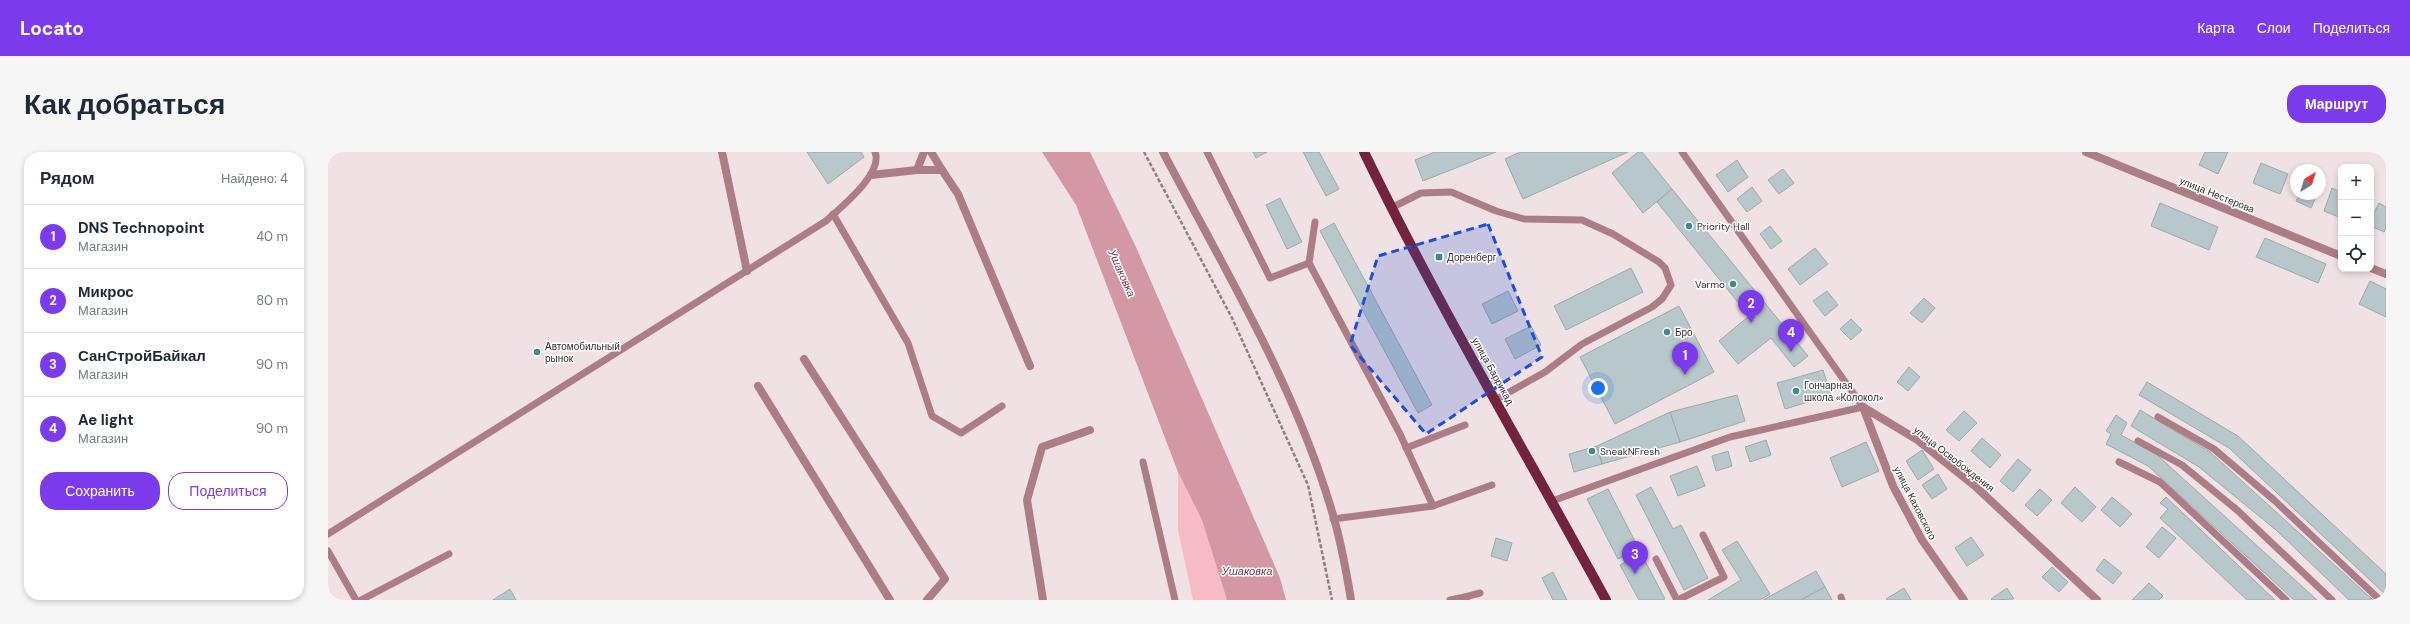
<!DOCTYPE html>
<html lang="ru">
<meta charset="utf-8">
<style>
:root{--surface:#fff;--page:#f6f6f7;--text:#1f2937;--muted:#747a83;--line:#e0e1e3;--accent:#7c3aed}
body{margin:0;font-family:"DM Sans",sans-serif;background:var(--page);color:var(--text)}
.controls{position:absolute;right:12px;top:12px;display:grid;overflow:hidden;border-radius:8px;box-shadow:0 2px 6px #0003}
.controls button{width:36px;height:36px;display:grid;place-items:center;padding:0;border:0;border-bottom:1px solid var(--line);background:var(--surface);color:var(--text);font:20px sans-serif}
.compass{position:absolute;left:1962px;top:12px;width:36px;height:36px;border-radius:50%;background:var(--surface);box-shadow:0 2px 6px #0003;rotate:38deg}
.you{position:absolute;left:1270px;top:236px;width:14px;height:14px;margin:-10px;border:3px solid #fff;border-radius:50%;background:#1a73e8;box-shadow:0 0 0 6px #1a73e833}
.badge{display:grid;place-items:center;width:26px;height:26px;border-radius:50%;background:var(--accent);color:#fff;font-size:13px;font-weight:700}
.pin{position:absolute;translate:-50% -33px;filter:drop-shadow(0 1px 2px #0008)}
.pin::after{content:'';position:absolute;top:21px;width:14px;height:12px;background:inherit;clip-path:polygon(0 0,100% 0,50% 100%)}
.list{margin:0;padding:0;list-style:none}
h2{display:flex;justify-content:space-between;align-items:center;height:52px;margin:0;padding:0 16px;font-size:17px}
h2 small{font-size:13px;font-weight:400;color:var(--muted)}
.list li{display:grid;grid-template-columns:26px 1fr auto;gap:12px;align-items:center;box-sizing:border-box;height:64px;padding:0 16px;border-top:1px solid var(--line)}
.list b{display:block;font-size:15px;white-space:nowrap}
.list p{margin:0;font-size:13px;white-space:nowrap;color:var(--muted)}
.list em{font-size:13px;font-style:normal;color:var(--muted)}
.actions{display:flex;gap:8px;padding:12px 16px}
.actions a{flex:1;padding:9px 0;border:1px solid var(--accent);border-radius:16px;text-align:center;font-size:14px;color:var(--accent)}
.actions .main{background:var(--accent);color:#fff}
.icon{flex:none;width:22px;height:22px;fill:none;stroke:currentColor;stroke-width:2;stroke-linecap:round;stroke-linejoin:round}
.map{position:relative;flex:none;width:2058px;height:448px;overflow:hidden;border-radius:16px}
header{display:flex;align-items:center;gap:24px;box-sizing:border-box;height:56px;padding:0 20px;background:var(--accent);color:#fff}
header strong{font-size:19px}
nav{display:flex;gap:22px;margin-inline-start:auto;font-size:14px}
.intro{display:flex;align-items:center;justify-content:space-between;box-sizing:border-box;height:96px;padding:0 24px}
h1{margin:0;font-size:28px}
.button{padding:10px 18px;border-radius:16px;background:var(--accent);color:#fff;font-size:14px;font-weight:700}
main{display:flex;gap:24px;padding:0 24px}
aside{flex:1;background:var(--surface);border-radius:16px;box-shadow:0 2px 6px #0003}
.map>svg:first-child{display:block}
.green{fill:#f7bac7}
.water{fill:#d497a5}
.building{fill:#b8c7ca;stroke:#9caaad}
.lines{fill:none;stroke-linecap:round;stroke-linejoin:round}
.path{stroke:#8b8183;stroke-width:2.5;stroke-dasharray:4 2;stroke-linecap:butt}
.service{stroke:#ad7d87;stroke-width:7}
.minor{stroke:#ad7d87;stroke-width:8}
.primary{stroke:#73233d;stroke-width:10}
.marked{fill:#1d4ed8;fill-opacity:0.2;stroke:#1d4ed8;stroke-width:3;stroke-dasharray:8 5;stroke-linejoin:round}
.poi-dot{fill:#428893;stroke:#fff;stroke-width:1.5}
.labels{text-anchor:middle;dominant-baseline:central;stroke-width:3;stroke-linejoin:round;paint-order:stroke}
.street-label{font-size:10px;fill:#342f30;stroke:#fff}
.poi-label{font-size:10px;fill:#342f30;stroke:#fff;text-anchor:start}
.water-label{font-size:11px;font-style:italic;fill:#7b3147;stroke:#fff}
</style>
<header>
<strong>Locato</strong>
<nav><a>Карта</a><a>Слои</a><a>Поделиться</a></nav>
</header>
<div class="intro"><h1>Как добраться</h1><a class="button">Маршрут</a></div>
<main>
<aside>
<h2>Рядом<small>Найдено: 4</small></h2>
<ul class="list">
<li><span class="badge">1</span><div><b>DNS Technopoint</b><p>Магазин</p></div><em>40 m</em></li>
<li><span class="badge">2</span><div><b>Микрос</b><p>Магазин</p></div><em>80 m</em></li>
<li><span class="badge">3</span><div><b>СанСтройБайкал</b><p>Магазин</p></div><em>90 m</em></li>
<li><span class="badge">4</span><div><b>Ae light</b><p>Магазин</p></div><em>90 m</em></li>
</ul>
<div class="actions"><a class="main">Сохранить</a><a>Поделиться</a></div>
</aside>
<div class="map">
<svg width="2058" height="448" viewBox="0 0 2058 448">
<rect width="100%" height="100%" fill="#f0e1e4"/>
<!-- green -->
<polygon class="green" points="850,320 874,368 899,448 865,448 850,378"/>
<!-- water -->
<polygon class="water" points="714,0 762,0 808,95 952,426 958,448 899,448 874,368 850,320 748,53"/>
<!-- building -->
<g class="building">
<polygon points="479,0 533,0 536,5 500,32"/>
<polygon points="925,0 939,0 928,6"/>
<polygon points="975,0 991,0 1011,37 998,44"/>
<polygon points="1107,0 1168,0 1095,29 1087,8"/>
<polygon points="1192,0 1300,0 1195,47 1177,7"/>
<polygon points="1310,0 1314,0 1344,37 1315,61 1284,21"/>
<polygon points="1877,0 1900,0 1890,22 1871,13"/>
<polygon points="1409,8 1420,25 1400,40 1388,23"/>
<polygon points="1933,11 1960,22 1952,42 1925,31"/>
<polygon points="1455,17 1466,31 1451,42 1440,28"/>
<polygon points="1424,35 1434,49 1419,60 1409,47"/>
<polygon points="2004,36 2013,40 2013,66 1996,59"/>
<polygon points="1344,37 1480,204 1466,215 1443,186 1410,212 1391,189 1421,164 1329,50"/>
<polygon points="1972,42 1989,42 1983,56 1968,49"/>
<polygon points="952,46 974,90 959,97 938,53"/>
<polygon points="1832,51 1890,75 1881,98 1823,74"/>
<polygon points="2051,51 2058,55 2058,75 2056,80 2043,74 2043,67"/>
<polygon points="1006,71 1104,253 1090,261 992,79"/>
<polygon points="1442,74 1454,89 1443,97 1432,82"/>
<polygon points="1937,86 1998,112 1990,131 1928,105"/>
<polygon points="1487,96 1500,112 1472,133 1460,117"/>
<polygon points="1303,116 1315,140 1238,178 1226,154"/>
<polygon points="2042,129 2058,137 2058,165 2031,152"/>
<polygon points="1180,139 1190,159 1164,172 1154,152"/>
<polygon points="1499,139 1510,153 1497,164 1485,149"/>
<polygon points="1596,146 1607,156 1594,171 1582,161"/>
<polygon points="1351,154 1386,220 1287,272 1252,205"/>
<polygon points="1523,167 1534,178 1523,188 1512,177"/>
<polygon points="1203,174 1213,193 1187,207 1177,187"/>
<polygon points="1581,215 1592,225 1580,239 1569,230"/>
<polygon points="1495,218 1503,243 1457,257 1449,231"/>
<polygon points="1819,230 1910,284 2058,422 2058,443 1901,296 1811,243"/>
<polygon points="1409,243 1417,269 1352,290 1342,260"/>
<polygon points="1812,258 1882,300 2045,448 2021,448 1948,378 1871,315 1803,274"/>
<polygon points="1636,259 1649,271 1631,289 1618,278"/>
<polygon points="1342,260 1352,290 1274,312 1269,294"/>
<polygon points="1788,263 1799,271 1793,283 1828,302 1989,448 1966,448 1820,314 1778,292 1783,282 1778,279"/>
<polygon points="1654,286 1673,303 1662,316 1643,299"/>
<polygon points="1438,288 1443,303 1422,310 1417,295"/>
<polygon points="1538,290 1551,319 1514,335 1502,306"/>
<polygon points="1269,294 1274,312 1246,320 1241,302"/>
<polygon points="1594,298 1606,317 1590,328 1578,309"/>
<polygon points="1400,299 1404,314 1388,319 1384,304"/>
<polygon points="1690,307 1703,318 1685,340 1672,329"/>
<polygon points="1369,314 1377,334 1350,344 1342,324"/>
<polygon points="1610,322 1619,337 1604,347 1594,333"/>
<polygon points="1323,335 1345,377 1353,373 1380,426 1356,438 1308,343"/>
<polygon points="1747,335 1768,355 1754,370 1733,351"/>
<polygon points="1280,337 1311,397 1290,407 1259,347"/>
<polygon points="1712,337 1724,348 1709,364 1697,353"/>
<polygon points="1784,345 1804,362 1792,375 1773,358"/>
<polygon points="1838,345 1947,448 1919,448 1832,366 1840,357 1832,351"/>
<polygon points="1834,375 1848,386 1831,406 1818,395"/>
<polygon points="1643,385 1656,403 1639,414 1627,396"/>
<polygon points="1168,386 1184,391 1179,409 1163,404"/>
<polygon points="1409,389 1442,442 1432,448 1380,448 1413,428 1394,398"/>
<polygon points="1313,401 1337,447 1335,448 1311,448 1292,413"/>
<polygon points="1776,407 1794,421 1785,432 1768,418"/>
<polygon points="1724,415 1740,430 1731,440 1714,425"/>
<polygon points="1488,419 1497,435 1473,448 1435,448"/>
<polygon points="1225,420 1239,448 1225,448 1214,426"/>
<polygon points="1821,431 1835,444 1831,448 1804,448"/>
<polygon points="1497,435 1504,448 1473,448"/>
<polygon points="1576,436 1583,448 1559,448 1558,447"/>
<polygon points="1679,436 1686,447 1664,448 1663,447"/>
<polygon points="182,437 188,448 165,448"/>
</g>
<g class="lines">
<!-- path -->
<polyline class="path" points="816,0 904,166 980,333 1004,448"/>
<!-- service -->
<g class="service">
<polyline points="879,0 942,126 981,111 1072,282 1105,354 1164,333"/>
<polyline points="1063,56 1093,41 1123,40 1168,59 1196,67 1254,68 1285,82 1331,110 1337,116 1343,133 1334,147 1324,155 1254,192 1217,220 1167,248"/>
<polyline points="505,62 580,191 604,264 633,281 674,254"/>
<polyline points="981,111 987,70"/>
<polyline points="1830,265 1886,297 1946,348 2052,448"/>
<polyline points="1810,289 1854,313 1909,358 2004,448"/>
<polyline points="1078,296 1137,273"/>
<polyline points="815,310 847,448"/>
<polyline points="1791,310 1832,330 1958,448"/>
<polyline points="1224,349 1402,285 1535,255 1354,0"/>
<polyline points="1005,367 1105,354"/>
<path d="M 0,382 L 498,69 C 513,55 556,21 547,0"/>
<polyline points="0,399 28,448"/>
<polyline points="1328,407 1349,448"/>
<polyline points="1137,445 1152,441"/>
<polyline points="1513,445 1514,448"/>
<polyline points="33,448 121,402"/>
<polyline points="1122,448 1137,445 1138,448"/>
<polyline points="1350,448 1396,425 1375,383"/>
</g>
<!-- minor -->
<g class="minor">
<polyline points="394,0 419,119"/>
<polyline points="596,0 589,18 614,18 603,0"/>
<path d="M 835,0 C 895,115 964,228 1002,353 C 1012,384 1018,417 1023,448"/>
<polyline points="1758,0 2013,104"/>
<polyline points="614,18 630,42 702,214"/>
<polyline points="543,23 589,18"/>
<polyline points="2043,116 2058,122"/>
<polyline points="476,207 617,427 599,448"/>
<polyline points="430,234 562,448"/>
<polyline points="1535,255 1588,287 1648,335 1769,448"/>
<polyline points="1535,255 1565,334 1594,388 1636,448"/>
<polyline points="715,448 699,348 714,295 762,278"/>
</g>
<!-- primary -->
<path class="primary" d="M 1036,0 C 1110,153 1197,299 1278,448"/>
</g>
<!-- marked area -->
<path class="marked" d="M 1160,72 L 1214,205 L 1098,282 L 1022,193 L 1050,104 Z"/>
<!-- markers -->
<g class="poi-dot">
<circle cx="1361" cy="74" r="4"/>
<rect x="1107" y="101" width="8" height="8" rx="2"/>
<circle cx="1405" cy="132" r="4"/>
<circle cx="1339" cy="180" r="4"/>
<circle cx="209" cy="200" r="4"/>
<circle cx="1468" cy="239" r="4"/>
<circle cx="1264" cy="299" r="4"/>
</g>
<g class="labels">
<!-- street labels -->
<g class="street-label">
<text transform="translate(1889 43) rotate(22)">улица Нестерова</text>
<text transform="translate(1165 219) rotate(61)">улица Баррикад</text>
<text transform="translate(1626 307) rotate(38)">улица Освобождения</text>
<text transform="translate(1587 351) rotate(63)">улица Каховского</text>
</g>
<!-- poi labels -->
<g class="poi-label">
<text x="1369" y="74">Priority Hall</text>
<text x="1119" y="105">Доренберг</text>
<text x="1397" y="132" text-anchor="end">Varmo</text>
<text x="1347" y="180">Бро</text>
<text x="217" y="194">Автомобильный<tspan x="217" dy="12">рынок</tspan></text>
<text x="1476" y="233">Гончарная<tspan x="1476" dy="12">школа «Колокол»</tspan></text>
<text x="1272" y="299">SneakNFresh</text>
</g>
<!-- water labels -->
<g class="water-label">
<text transform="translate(794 121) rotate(66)">Ушаковка</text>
<text x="919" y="419">Ушаковка</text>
</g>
</g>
</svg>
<div class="controls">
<button>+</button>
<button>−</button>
<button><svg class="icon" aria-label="locate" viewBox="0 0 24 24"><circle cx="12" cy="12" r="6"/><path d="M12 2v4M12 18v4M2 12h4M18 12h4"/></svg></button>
</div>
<svg class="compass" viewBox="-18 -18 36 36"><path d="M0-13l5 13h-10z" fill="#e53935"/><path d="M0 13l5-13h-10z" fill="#747a83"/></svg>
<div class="you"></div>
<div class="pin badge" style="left:1357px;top:223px">1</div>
<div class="pin badge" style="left:1423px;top:171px">2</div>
<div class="pin badge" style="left:1307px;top:422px">3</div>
<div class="pin badge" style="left:1463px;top:200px">4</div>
</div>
</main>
